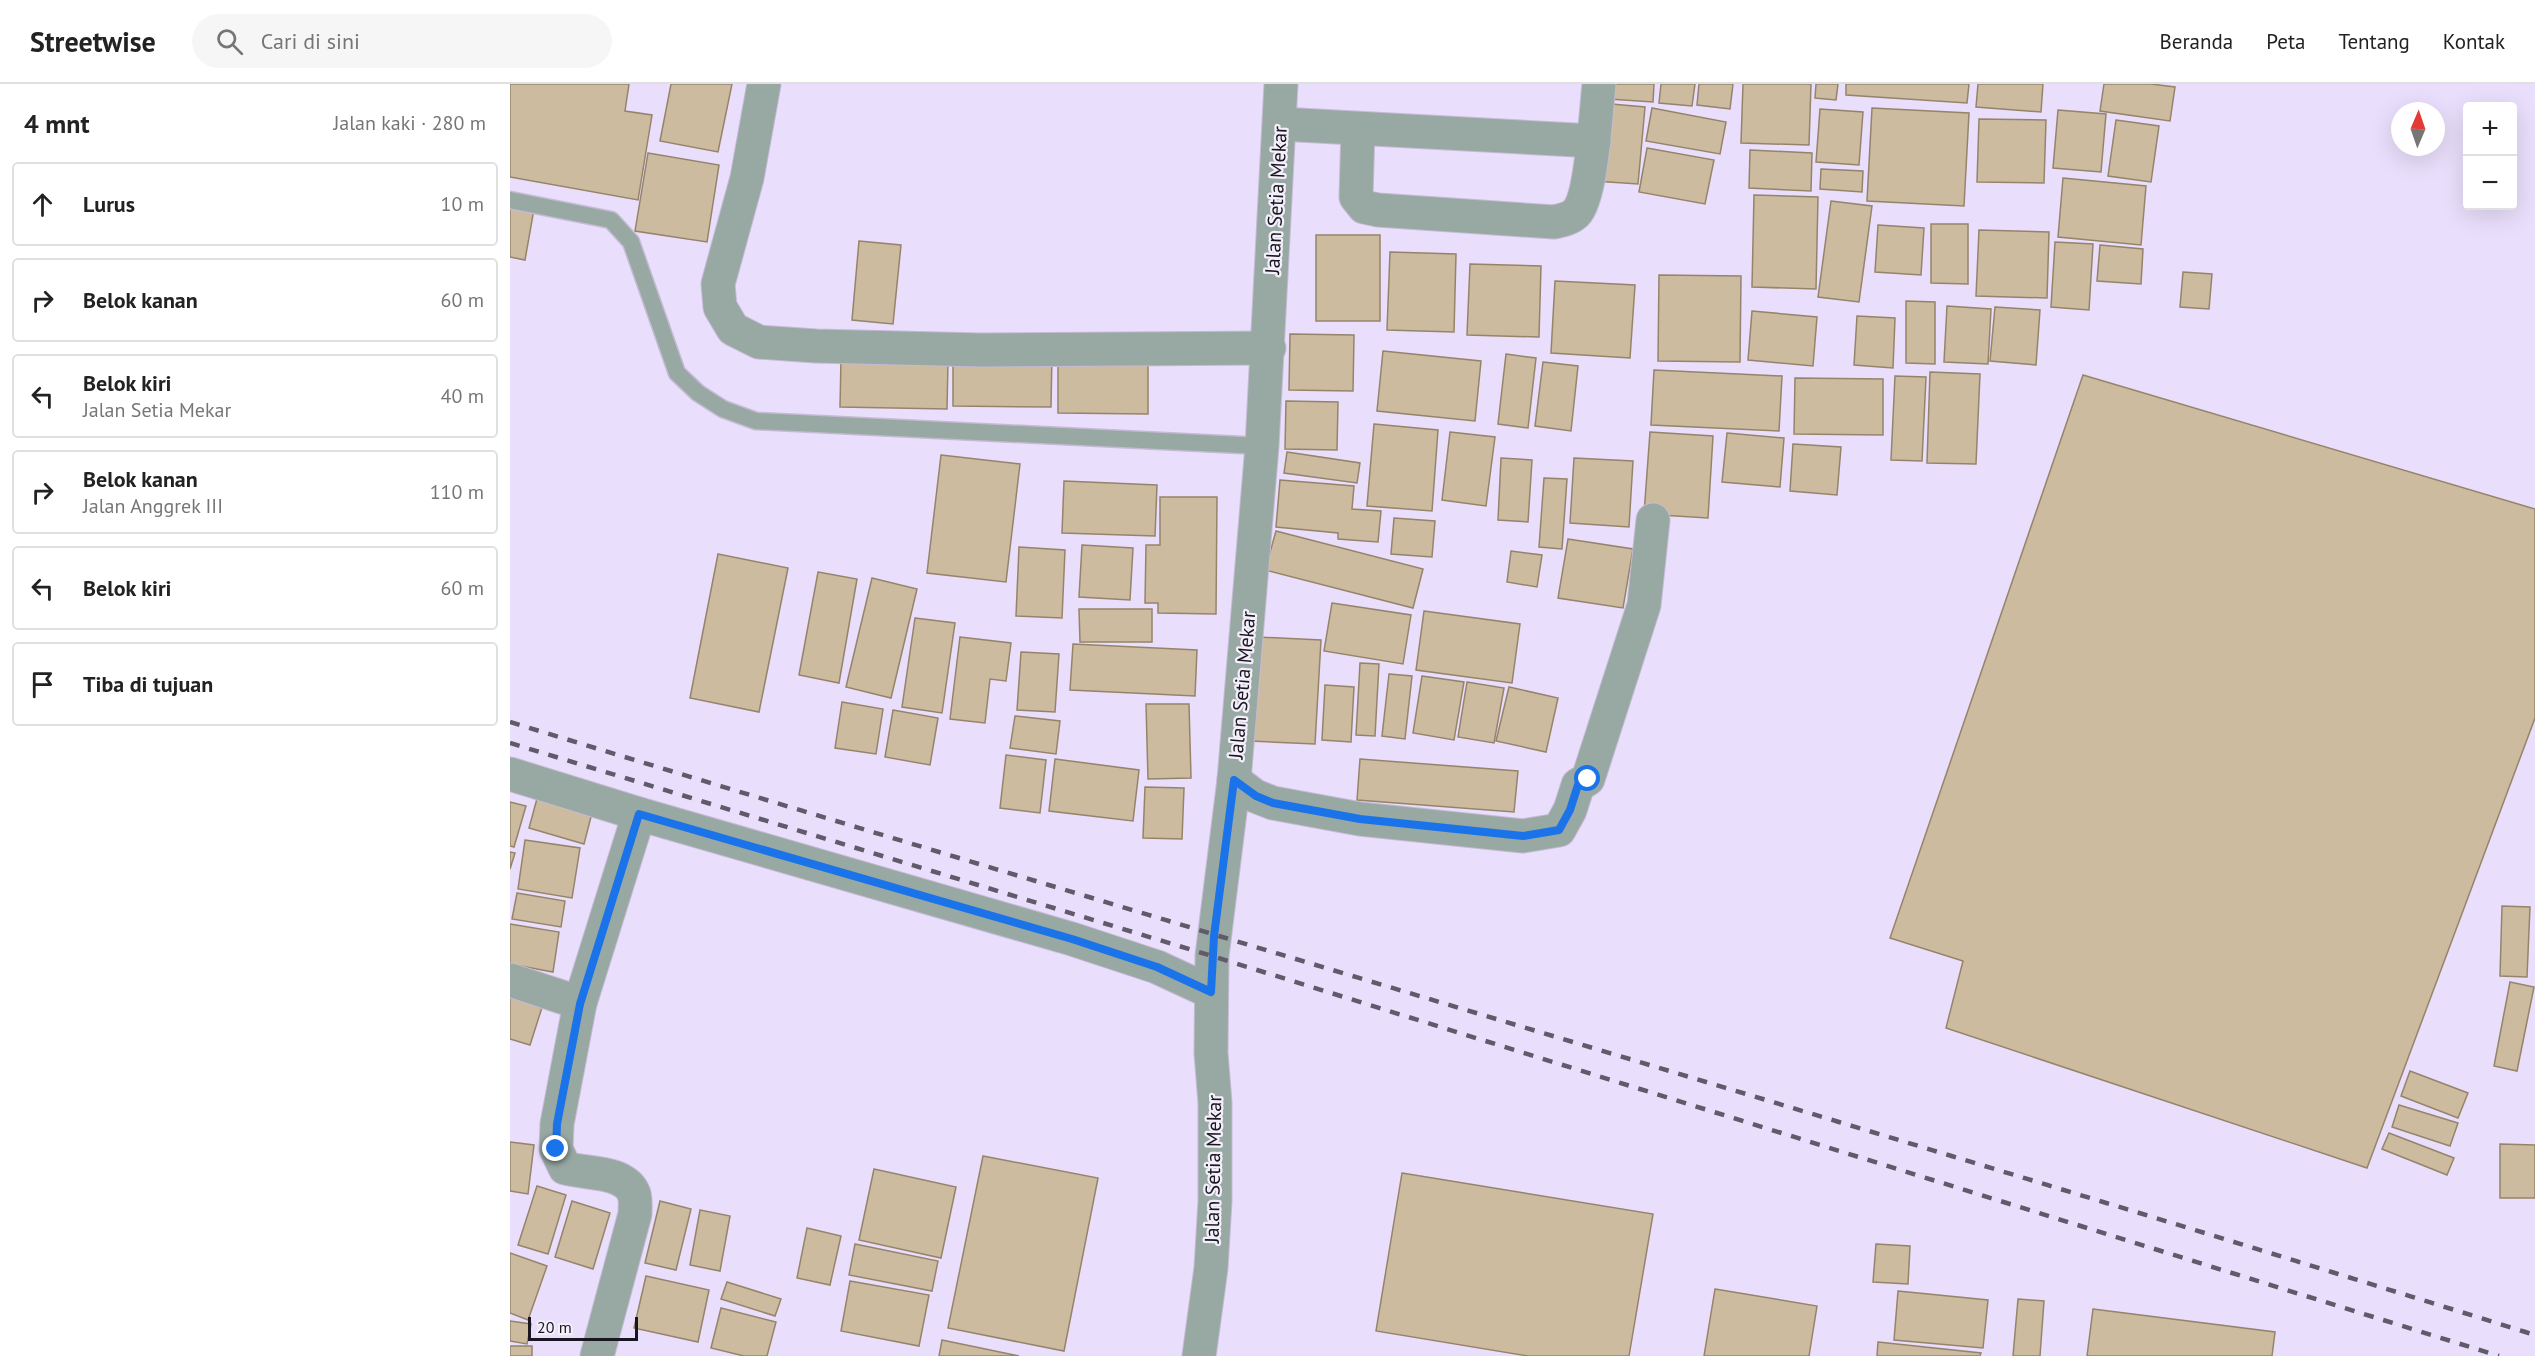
<!DOCTYPE html>
<html lang="id">
<meta charset="utf-8">
<style>
:root{--surface:#fff;--page:#f6f6f6;--text:#222;--muted:#767676;--line:#e0e0e0}
body{margin:0;font-family:"PT Sans",sans-serif;background:var(--page);color:var(--text)}
.controls{position:absolute;right:18px;top:18px;display:grid;overflow:hidden;border-radius:6px;box-shadow:0 6px 24px #0002}
.controls button{width:54px;height:54px;display:grid;place-items:center;padding:0;border:0;border-bottom:2px solid var(--line);background:var(--surface);color:var(--text);font:30px sans-serif}
.compass{position:absolute;left:1881px;top:18px;width:54px;height:54px;border-radius:50%;background:var(--surface);box-shadow:0 6px 24px #0002;rotate:2deg}
.scale{position:absolute;left:18px;bottom:15px;width:110px;box-sizing:border-box;padding-left:6px;border:3px solid #1a1620;border-top:0;font-size:16px;line-height:21px;white-space:nowrap;color:#1a1620;-webkit-text-stroke:4px #f3effb;paint-order:stroke}
.stop{position:absolute;width:18px;height:18px;margin:-14px;border:4px solid #1a73e8;border-radius:50%;background:#fff}
.stop.end{background:#1a73e8;border-color:#fff;box-shadow:0 2px 6px #0008}
.list{margin:0;padding:0;list-style:none}
h2{display:flex;justify-content:space-between;align-items:center;height:78px;margin:0;padding:0 24px;font-size:26px}
h2 small{font-size:20px;font-weight:400;color:var(--muted)}
.list li{display:grid;grid-template-columns:39px 1fr auto;gap:18px;align-items:center;box-sizing:border-box;height:84px;margin:0 12px 12px;padding:0 12px;border:2px solid var(--line);border-radius:6px}
.list b{display:block;font-size:22px;white-space:nowrap}
.list p{margin:0;font-size:20px;white-space:nowrap;color:var(--muted)}
.list em{font-size:20px;font-style:normal;color:var(--muted)}
.icon{flex:none;width:33px;height:33px;fill:none;stroke:currentColor;stroke-width:2;stroke-linecap:round;stroke-linejoin:round}
.map{position:relative;flex:none;width:2025px;height:1272px;overflow:hidden}
header{display:flex;align-items:center;gap:36px;box-sizing:border-box;height:84px;padding:0 30px;background:var(--surface);border-bottom:2px solid var(--line)}
header strong{font-size:28px}
nav{display:flex;gap:33px;margin-inline-start:auto;font-size:21px}
.search{width:420px;height:54px;background:var(--page);display:flex;align-items:center;gap:15px;box-sizing:border-box;padding:0 21px;border-radius:33px;color:var(--muted);font-size:22px}
main{display:flex}
aside{flex:1;background:var(--surface)}
.map>svg:first-child{display:block}
.building{fill:#cdbba0;stroke:#95846b;stroke-width:1.5}
.lines{fill:none;stroke-linecap:round;stroke-linejoin:round}
.service-casing{stroke:#c4bad4;stroke-width:19}
.minor-casing{stroke:#c4bad4;stroke-width:35}
.tertiary-casing{stroke:#c4bad4;stroke-width:35}
.service{stroke:#98a8a3;stroke-width:16}
.minor{stroke:#98a8a3;stroke-width:33}
.tertiary{stroke:#98a8a3;stroke-width:33}
.rail{stroke:#605a6a;stroke-width:4.5;stroke-dasharray:10 10;stroke-linecap:butt}
.route{stroke:#1a73e8;stroke-width:8}
.labels{text-anchor:middle;dominant-baseline:central;stroke-width:4.5;stroke-linejoin:round;paint-order:stroke}
.street-label{font-size:20px;fill:#1a1620;stroke:#f3effb}
</style>
<header>
<strong>Streetwise</strong>
<div class="search"><svg class="icon" aria-label="search" viewBox="0 0 24 24"><circle cx="10" cy="10" r="6"/><path d="M15 15l6 6"/></svg>Cari di sini</div>
<nav><a>Beranda</a><a>Peta</a><a>Tentang</a><a>Kontak</a></nav>
</header>
<main>
<aside>
<h2>4 mnt<small>Jalan kaki · 280 m</small></h2>
<ul class="list">
<li><svg class="icon" aria-label="ahead" viewBox="0 0 24 24"><path d="M12 20V5M6 11l6-6 6 6"/></svg><div><b>Lurus</b></div><em>10 m</em></li>
<li><svg class="icon" aria-label="right" viewBox="0 0 24 24"><path d="M7 20v-9h11M14 6l5 5-5 5"/></svg><div><b>Belok kanan</b></div><em>60 m</em></li>
<li><svg class="icon" aria-label="left" viewBox="0 0 24 24"><path d="M17 20v-9H6M10 6l-5 5 5 5"/></svg><div><b>Belok kiri</b><p>Jalan Setia Mekar</p></div><em>40 m</em></li>
<li><svg class="icon" aria-label="right" viewBox="0 0 24 24"><path d="M7 20v-9h11M14 6l5 5-5 5"/></svg><div><b>Belok kanan</b><p>Jalan Anggrek III</p></div><em>110 m</em></li>
<li><svg class="icon" aria-label="left" viewBox="0 0 24 24"><path d="M17 20v-9H6M10 6l-5 5 5 5"/></svg><div><b>Belok kiri</b></div><em>60 m</em></li>
<li><svg class="icon" aria-label="arrive" viewBox="0 0 24 24"><path d="M6 21V4h12l-3 4 3 4H6"/></svg><div><b>Tiba di tujuan</b></div></li>
</ul>
</aside>
<div class="map">
<svg width="2025" height="1272" viewBox="0 0 2025 1272">
<rect width="100%" height="100%" fill="#e9defb"/>
<!-- building -->
<g class="building">
<polygon points="0,0 119,0 115,27 142,31 128,116 0,93"/>
<polygon points="161,0 222,0 208,68 150,57"/>
<polygon points="1100,0 1144,0 1143,18 1099,15"/>
<polygon points="1151,0 1185,0 1182,22 1149,19"/>
<polygon points="1189,0 1223,0 1220,25 1187,21"/>
<polygon points="1233,0 1301,0 1299,61 1231,59"/>
<polygon points="1306,0 1328,0 1326,16 1305,14"/>
<polygon points="1336,0 1459,0 1457,19 1336,11"/>
<polygon points="1468,0 1533,0 1531,28 1466,23"/>
<polygon points="1594,0 1641,0 1665,3 1660,37 1590,27"/>
<polygon points="1090,19 1135,23 1128,100 1084,97"/>
<polygon points="1142,24 1216,38 1210,70 1136,57"/>
<polygon points="1362,24 1459,29 1454,122 1357,117"/>
<polygon points="1310,25 1353,28 1349,81 1306,78"/>
<polygon points="1548,26 1596,30 1591,88 1543,84"/>
<polygon points="1469,35 1536,36 1534,99 1467,98"/>
<polygon points="1606,36 1649,42 1641,98 1598,92"/>
<polygon points="1137,64 1204,76 1195,120 1129,108"/>
<polygon points="1240,66 1302,69 1301,107 1239,104"/>
<polygon points="138,69 209,81 197,158 125,147"/>
<polygon points="1311,85 1353,87 1352,108 1310,105"/>
<polygon points="1553,94 1636,102 1631,161 1548,153"/>
<polygon points="1244,111 1308,113 1306,205 1242,203"/>
<polygon points="1321,117 1362,122 1349,218 1308,213"/>
<polygon points="0,121 24,125 15,176 0,173"/>
<polygon points="1421,140 1458,140 1458,200 1421,199"/>
<polygon points="1368,141 1414,144 1411,191 1365,188"/>
<polygon points="1469,146 1539,148 1537,214 1466,212"/>
<rect x="806" y="151" width="64" height="86"/>
<polygon points="349,157 391,161 383,240 342,236"/>
<polygon points="1545,158 1583,160 1579,226 1541,223"/>
<polygon points="1590,161 1633,165 1631,200 1587,197"/>
<polygon points="880,168 946,170 944,248 877,246"/>
<polygon points="960,180 1031,182 1029,253 957,251"/>
<polygon points="1673,188 1702,190 1699,225 1670,223"/>
<polygon points="1149,191 1231,192 1230,278 1148,277"/>
<polygon points="1045,197 1125,201 1120,274 1041,269"/>
<polygon points="1396,217 1425,218 1425,280 1396,279"/>
<polygon points="1437,222 1481,225 1478,280 1434,278"/>
<polygon points="1485,223 1530,226 1526,281 1480,277"/>
<polygon points="1242,227 1307,233 1303,282 1238,276"/>
<polygon points="1347,232 1385,234 1383,284 1344,281"/>
<polygon points="780,250 844,251 843,307 779,306"/>
<polygon points="873,267 971,277 965,337 867,327"/>
<polygon points="443,269 542,270 541,323 443,322"/>
<polygon points="548,270 638,270 638,330 548,329"/>
<polygon points="996,270 1026,274 1018,344 988,340"/>
<polygon points="331,275 438,278 437,325 330,323"/>
<polygon points="1033,278 1068,282 1061,347 1025,342"/>
<polygon points="1144,286 1272,292 1269,347 1141,341"/>
<polygon points="1420,288 1470,290 1466,380 1417,379"/>
<polygon points="1573,291 2025,425 2025,634 1857,1084 1436,944 1453,877 1380,854"/>
<polygon points="1385,292 1416,293 1412,377 1381,376"/>
<polygon points="1285,294 1373,295 1373,351 1284,350"/>
<polygon points="776,317 828,318 827,366 775,365"/>
<polygon points="864,340 928,346 922,427 857,422"/>
<polygon points="940,348 985,353 976,422 932,416"/>
<polygon points="1140,348 1203,352 1198,434 1134,430"/>
<polygon points="1217,349 1274,354 1270,403 1212,398"/>
<polygon points="1283,360 1331,363 1327,411 1280,407"/>
<polygon points="777,368 850,379 847,399 774,389"/>
<polygon points="431,371 510,380 496,498 417,489"/>
<polygon points="991,374 1022,376 1018,438 988,436"/>
<polygon points="1064,374 1123,377 1119,443 1060,439"/>
<polygon points="1034,394 1057,395 1052,465 1029,463"/>
<polygon points="770,396 844,402 842,425 871,427 868,458 828,455 828,449 766,443"/>
<polygon points="554,397 647,401 645,452 552,449"/>
<polygon points="650,413 707,413 706,530 648,529 648,519 635,519 636,461 650,461"/>
<polygon points="884,434 925,437 922,473 881,470"/>
<polygon points="766,447 913,485 903,524 755,486"/>
<polygon points="1058,455 1123,465 1113,524 1048,514"/>
<polygon points="572,461 623,464 620,516 569,513"/>
<polygon points="509,463 555,466 552,534 506,532"/>
<polygon points="1001,467 1032,471 1027,503 997,498"/>
<polygon points="208,470 278,484 249,628 180,614"/>
<polygon points="308,488 347,495 329,599 289,591"/>
<polygon points="362,494 407,505 381,614 336,603"/>
<polygon points="822,519 901,531 893,580 814,567"/>
<polygon points="569,525 642,525 642,558 570,558"/>
<polygon points="914,527 1010,540 1002,599 906,586"/>
<polygon points="405,534 445,539 432,629 392,623"/>
<polygon points="450,553 501,559 496,597 480,595 475,639 440,635"/>
<polygon points="747,553 811,556 805,660 741,657"/>
<polygon points="563,560 687,566 685,612 560,606"/>
<polygon points="511,568 549,570 545,628 507,626"/>
<polygon points="850,579 869,580 865,652 846,651"/>
<polygon points="879,590 902,592 895,655 872,652"/>
<polygon points="912,592 954,598 944,656 903,649"/>
<polygon points="957,598 994,604 984,659 948,653"/>
<polygon points="815,601 844,603 841,658 812,656"/>
<polygon points="999,603 1048,614 1036,668 986,657"/>
<polygon points="332,618 373,625 366,670 325,664"/>
<polygon points="636,620 679,620 681,694 638,695"/>
<polygon points="383,626 428,634 420,681 375,673"/>
<polygon points="505,632 550,637 546,670 500,664"/>
<polygon points="496,671 536,676 530,729 490,724"/>
<polygon points="545,675 629,686 623,737 539,727"/>
<polygon points="850,675 1008,687 1004,728 847,716"/>
<polygon points="635,703 674,704 672,755 633,754"/>
<polygon points="28,711 83,725 74,760 19,744"/>
<polygon points="0,718 16,722 4,763 0,762"/>
<polygon points="15,756 70,764 62,814 8,805"/>
<polygon points="0,768 5,769 0,785"/>
<polygon points="7,809 55,817 51,843 2,835"/>
<polygon points="1992,822 2020,823 2017,893 1990,892"/>
<polygon points="0,840 49,848 43,888 0,880"/>
<polygon points="2000,898 2024,903 2007,987 1984,982"/>
<polygon points="0,900 36,911 20,961 0,955"/>
<polygon points="1900,987 1958,1009 1948,1034 1891,1012"/>
<polygon points="1889,1021 1948,1039 1940,1062 1882,1043"/>
<polygon points="1879,1049 1944,1074 1937,1091 1872,1065"/>
<polygon points="0,1058 24,1061 18,1110 0,1107"/>
<polygon points="1990,1060 2025,1061 2025,1114 1990,1114"/>
<polygon points="473,1072 588,1094 554,1267 438,1244"/>
<polygon points="364,1085 446,1103 431,1174 349,1156"/>
<polygon points="892,1089 1143,1130 1119,1272 1018,1272 866,1247"/>
<polygon points="27,1102 56,1111 38,1170 8,1161"/>
<polygon points="62,1117 100,1129 83,1185 45,1173"/>
<polygon points="150,1117 181,1125 166,1186 135,1179"/>
<polygon points="190,1126 220,1132 210,1187 180,1181"/>
<polygon points="297,1144 331,1152 320,1201 287,1194"/>
<polygon points="345,1160 428,1177 422,1207 339,1191"/>
<polygon points="1366,1160 1400,1162 1398,1200 1363,1198"/>
<polygon points="0,1169 37,1182 18,1236 0,1229"/>
<polygon points="136,1192 199,1206 188,1258 124,1244"/>
<polygon points="340,1197 419,1211 409,1262 331,1247"/>
<polygon points="217,1198 271,1215 265,1232 211,1215"/>
<polygon points="1205,1205 1307,1222 1299,1272 1194,1272"/>
<polygon points="1388,1207 1478,1216 1473,1264 1384,1256"/>
<polygon points="1508,1215 1534,1217 1530,1272 1503,1272"/>
<polygon points="211,1224 266,1238 257,1272 234,1272 201,1264"/>
<polygon points="1583,1225 1765,1248 1762,1272 1577,1272"/>
<polygon points="0,1237 21,1240 17,1260 0,1257"/>
<polygon points="432,1256 509,1272 429,1272"/>
<polygon points="1368,1258 1471,1269 1470,1272 1367,1272"/>
<rect x="0" y="1262" width="22" height="10"/>
</g>
<g class="lines">
<!-- service casing -->
<g class="service-casing">
<polyline id="service" points="0,116 101,136 121,158 167,289 188,309 213,325 246,337 752,362"/>
</g>
<!-- minor casing -->
<g class="minor-casing">
<g id="minor">
<polyline points="254,0 237,94 208,200 210,223 223,245 249,258 306,262 471,266 759,264"/>
<polyline points="770,40 1084,57"/>
<path d="M 848,45 L 846,113 L 854,123 L 868,126 L 1044,138 C 1052,136 1060,135 1066,129 C 1082,113 1086,25 1089,0"/>
<polyline points="0,690 129,730 562,855 647,883 701,908"/>
<polyline points="724,696 745,712 763,719 850,735 1013,752 1049,746 1060,726 1068,701 1078,695 1134,521 1143,436"/>
<polyline points="0,896 70,919"/>
<path d="M 87,1272 L 125,1130 C 125,1124 126,1116 124,1110 C 115,1086 75,1090 55,1084 L 46,1065 L 47,1040 L 70,919 L 129,730"/>
</g>
</g>
<!-- tertiary casing -->
<g class="tertiary-casing">
<polyline id="tertiary" points="689,1272 701,1184 705,1117 705,1019 701,969 702,872 724,696 752,362 771,0"/>
</g>
<!-- service -->
<use href="#service" class="service"/>
<!-- minor -->
<use href="#minor" class="minor"/>
<!-- tertiary -->
<use href="#tertiary" class="tertiary"/>
<!-- rail -->
<g class="rail">
<path d="M 0,638 C 674,844 1352,1041 2025,1251"/>
<polyline points="0,659 702,872 1989,1272"/>
</g>
</g>
<g class="lines">
<!-- route -->
<polyline class="route" points="46,1065 47,1040 70,920 129,730 562,855 647,883 701,908 704,852 724,696 746,712 763,719 850,735 1013,752 1049,746 1060,726 1068,701 1078,695"/>
</g>
<g class="labels">
<!-- street labels -->
<g class="street-label">
<text transform="translate(766 116) rotate(-87)">Jalan Setia Mekar</text>
<text transform="translate(732 601) rotate(-85)">Jalan Setia Mekar</text>
<text transform="translate(703 1085) rotate(-89)">Jalan Setia Mekar</text>
</g>
</g>
</svg>
<div class="controls">
<button>+</button>
<button>−</button>
</div>
<svg class="compass" viewBox="-18 -18 36 36"><path d="M0-13l5 13h-10z" fill="#e53935"/><path d="M0 13l5-13h-10z" fill="#767676"/></svg>
<div class="scale">20 m</div>
<div class="stop" style="left:1078px;top:695px"></div>
<div class="stop end" style="left:46px;top:1065px"></div>
</div>
</main>
